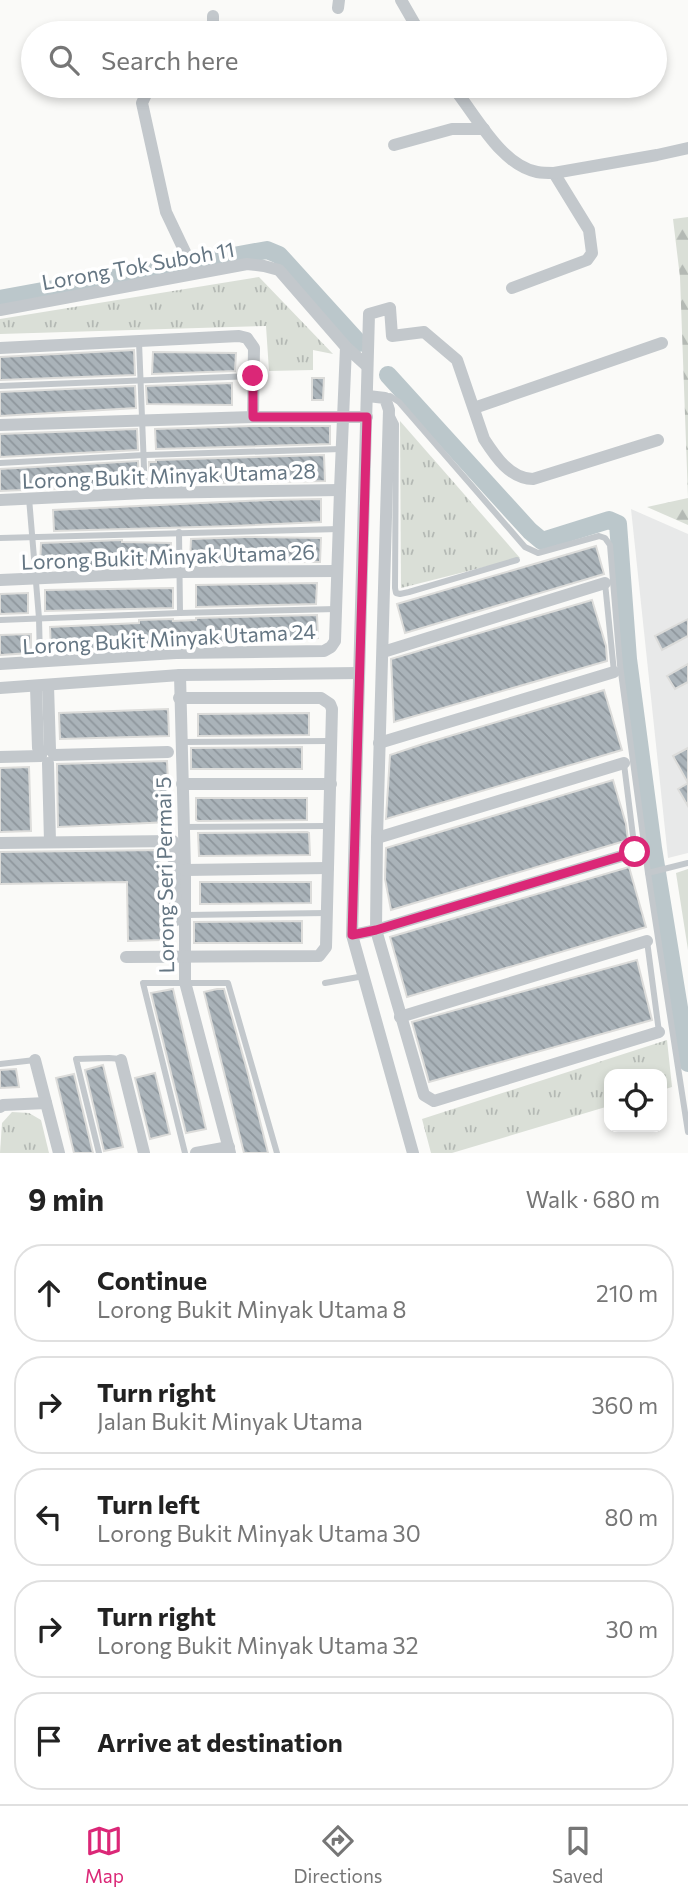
<!DOCTYPE html>
<meta charset="utf-8">
<style>
:root{--surface:#fff;--page:#f6f6f6;--text:#222;--muted:#767676;--line:#e0e0e0;--accent:#db2777}
body{margin:0;font-family:Commissioner,sans-serif;background:var(--page);color:var(--text)}
.controls{position:absolute;right:21px;bottom:21px;display:grid;overflow:hidden;border-radius:14px;box-shadow:0 4px 10px #0003}
.controls button{width:63px;height:63px;display:grid;place-items:center;padding:0;border:0;border-bottom:2px solid var(--line);background:var(--surface);color:var(--text);font:35px sans-serif}
.stop{position:absolute;width:21px;height:21px;margin:-16px;border:5px solid #db2777;border-radius:50%;background:#fff}
.stop.end{background:#db2777;border-color:#fff;box-shadow:0 2px 7px #0008}
.list{margin:0;padding:0;list-style:none}
h2{display:flex;justify-content:space-between;align-items:center;height:91px;margin:0;padding:0 28px;font-size:30px}
h2 small{font-size:23px;font-weight:400;color:var(--muted)}
.list li{display:grid;grid-template-columns:46px 1fr auto;gap:21px;align-items:center;box-sizing:border-box;height:98px;margin:0 14px 14px;padding:0 14px;border:2px solid var(--line);border-radius:28px}
.list b{display:block;font-size:26px;white-space:nowrap}
.list p{margin:0;font-size:23px;white-space:nowrap;color:var(--muted)}
.list em{font-size:23px;font-style:normal;color:var(--muted)}
.icon{flex:none;width:38px;height:38px;fill:none;stroke:currentColor;stroke-width:2;stroke-linecap:round;stroke-linejoin:round}
.map{position:relative;flex:none;width:688px;height:1153px;overflow:hidden}
.search{position:absolute;background:var(--surface);box-shadow:0 4px 10px #0003;left:21px;right:21px;top:21px;height:77px;display:flex;align-items:center;gap:18px;box-sizing:border-box;padding:0 24px;border-radius:38px;color:var(--muted);font-size:26px}
.sheet{height:651px;background:var(--surface)}
nav{display:flex;justify-content:space-around;align-items:center;box-sizing:border-box;height:98px;border-top:2px solid var(--line);background:var(--surface);font-size:19px;color:var(--muted)}
nav a{display:grid;justify-items:center;gap:4px}
nav .on{color:var(--accent)}
.map>svg:first-child{display:block}
.built{fill:#e8e9e9}
.forest{fill:url(#forest-firs)}
.park{fill:url(#park-tufts)}
.pitch{fill:#dadfd7}
.lines{fill:none;stroke-linecap:round;stroke-linejoin:round}
.river{stroke:#bbc7cb;stroke-width:18}
.building{fill:url(#building-back-hatch);stroke:#dcdcda;stroke-width:2}
.lane{stroke:#c3c8cc;stroke-width:6}
.street{stroke:#c3c8cc;stroke-width:12}
.route{stroke:#db2777;stroke-width:9}
.labels{text-anchor:middle;dominant-baseline:central;stroke-width:7;stroke-linejoin:round;paint-order:stroke}
.street-label{font-size:21px;fill:#657683;stroke:#fff}
</style>
<div class="map">
<svg width="688" height="1153" viewBox="0 0 688 1153">
<defs>
<pattern id="forest-firs" width="22" height="20" patternUnits="userSpaceOnUse" patternTransform="scale(1.75)"><rect width="22" height="20" fill="#dadfd7"/><path d="M5 1l3.5 6h-7zM16 11l3.5 6h-7z" fill="#b4b9b4"/></pattern>
<pattern id="park-tufts" width="24" height="20" patternUnits="userSpaceOnUse" patternTransform="scale(1.75)"><rect width="24" height="20" fill="#dadfd7"/><path d="M3 7l-1-3M5 7V3M7 7l1-3M15 17l-1-3M17 17v-4M19 17l1-3" fill="none" stroke="#b4b9b4"/></pattern>
<pattern id="building-back-hatch" width="6" height="6" patternUnits="userSpaceOnUse" patternTransform="scale(1.75)"><rect width="6" height="6" fill="#aab3b9"/><path d="M-1 5l2 2M0 0l6 6M5-1l2 2" fill="none" stroke="#8e969c"/></pattern>
</defs>
<rect width="100%" height="100%" fill="#fafaf8"/>
<!-- built -->
<polygon class="built" points="631,509 688,534 688,853 668,858"/>
<!-- forest -->
<polygon class="forest" points="688,217 688,525 647,507 688,498 680,277 673,219"/>
<!-- park -->
<g class="park">
<polygon points="259,277 333,354 313,350 313,370 269,371 266,326 0,334 0,319"/>
<polygon points="400,421 520,558 401,588"/>
<polygon points="667,1040 672,1087 662,1090 662,1074 609,1074 609,1106 452,1153 431,1153 422,1119"/>
<polygon points="12,1112 29,1113 41,1120 49,1153 0,1153 2,1123"/>
</g>
<!-- pitch -->
<polygon class="pitch" points="688,869 688,950 676,873"/>
<g class="lines">
<!-- river -->
<g class="river">
<polyline points="0,299 267,250 279,255 359,343"/>
<polyline points="388,375 530,531 542,541 609,520 618,524 628,659 653,848 688,1063"/>
</g>
</g>
<!-- building -->
<g class="building">
<polygon points="134,350 135,375 0,380 0,357"/>
<polygon points="153,352 236,353 235,371 152,374"/>
<polygon points="312,378 324,378 323,400 312,400"/>
<polygon points="232,383 232,405 147,404 146,386"/>
<polygon points="135,386 136,408 0,416 0,392"/>
<polygon points="253,426 330,426 330,444 156,449 155,429"/>
<polygon points="137,429 138,450 0,457 0,434"/>
<polygon points="324,455 325,481 150,484 149,462 156,462 156,460"/>
<polygon points="138,461 139,485 0,491 0,469"/>
<polygon points="321,499 321,522 233,526 54,531 53,510 268,500"/>
<polygon points="247,537 321,538 320,562 190,562 191,539"/>
<polygon points="122,540 122,542 171,543 170,564 90,567 40,567 41,543"/>
<polygon points="596,546 604,574 405,633 397,604"/>
<polygon points="317,583 316,604 196,607 196,585"/>
<polygon points="173,588 173,608 45,611 45,590"/>
<polygon points="28,593 28,613 0,614 0,594"/>
<polygon points="592,600 606,646 607,661 394,722 391,659"/>
<polygon points="317,615 318,638 51,651 50,627 139,623 139,620 173,619 173,621 196,620 196,618"/>
<polygon points="688,619 688,636 662,650 655,636"/>
<polygon points="31,634 31,653 0,655 0,635"/>
<polygon points="688,664 688,682 675,689 667,676"/>
<polygon points="604,690 622,750 386,819 390,755 423,744"/>
<polygon points="168,709 169,736 60,739 59,713"/>
<polygon points="309,713 309,735 198,736 198,714"/>
<polygon points="302,747 302,769 191,769 191,748"/>
<polygon points="688,748 688,806 678,789 688,783 673,756"/>
<polygon points="167,761 170,822 58,827 57,764"/>
<polygon points="29,767 31,831 0,832 0,768"/>
<polygon points="613,780 626,824 628,840 391,910 385,879 386,848"/>
<polygon points="196,798 307,798 307,820 198,821 196,820"/>
<polygon points="307,832 309,833 310,855 199,856 198,833"/>
<polygon points="159,850 161,940 128,941 127,882 0,884 0,852"/>
<polygon points="629,867 646,927 407,997 390,937"/>
<polygon points="200,882 311,882 311,903 200,904"/>
<polygon points="302,921 302,943 194,943 194,922"/>
<polygon points="637,960 652,1020 429,1082 412,1022"/>
<polygon points="173,989 206,1129 186,1133 151,993"/>
<polygon points="217,989 224,989 247,1070 268,1153 244,1153 204,992"/>
<polygon points="103,1065 123,1147 104,1151 85,1070"/>
<polygon points="16,1069 19,1087 0,1088 0,1070"/>
<polygon points="155,1073 170,1134 150,1139 135,1078"/>
<polygon points="74,1074 93,1153 74,1153 56,1078"/>
</g>
<g class="lines">
<!-- lane -->
<g class="lane">
<polyline points="139,342 145,493"/>
<polyline points="0,386 253,376"/>
<polyline points="385,398 390,396 399,402 525,547 538,553 599,536 605,538 610,545 620,665 648,873 688,1132"/>
<polyline points="391,414 396,424 395,588 396,593 400,594 409,592 517,560"/>
<polyline points="0,463 145,455 341,449"/>
<polyline points="29,498 39,618 40,661"/>
<polyline points="179,532 180,613"/>
<polyline points="0,538 339,529"/>
<polyline points="605,583 614,672"/>
<polyline points="0,620 180,613 336,609"/>
<polyline points="180,742 330,741"/>
<polyline points="624,764 635,852"/>
<polyline points="183,827 328,826"/>
<polyline points="648,873 688,863"/>
<polyline points="186,915 327,913"/>
<polyline points="647,941 659,1032"/>
<polyline points="325,983 364,976"/>
<polyline points="0,1064 35,1060"/>
<polyline points="99,1153 76,1059 109,1058 121,1059"/>
<polyline points="185,1153 143,983 228,983 277,1153"/>
</g>
<!-- street -->
<g class="street">
<polyline points="401,0 420,33"/>
<polyline points="338,8 339,0"/>
<polyline points="213,16 213,33"/>
<polyline points="156,86 148,90 142,103 166,212 195,273"/>
<path d="M 452,86 C 475,113 500,165 537,172 C 543,173 549,173 554,173 L 589,230 L 592,253 L 587,260 L 512,288"/>
<polyline points="394,145 452,129 484,129"/>
<polyline points="554,173 657,155 688,148"/>
<polyline points="0,310 247,264 264,266 279,270 346,347 367,366"/>
<polyline points="0,348 239,336 247,338 254,348 253,417"/>
<polyline points="368,396 385,398 389,410 377,838 376,930 424,1095 434,1101 659,1032"/>
<polyline points="474,408 662,343"/>
<polyline points="0,425 253,417 367,417"/>
<polyline points="0,500 145,493 340,490"/>
<polyline points="0,580 180,572 337,571"/>
<polyline points="383,652 605,583"/>
<polyline points="0,664 176,653 324,651 331,647 335,641 340,490 346,347"/>
<polyline points="180,675 185,870 185,982 230,1153"/>
<polyline points="48,686 50,750"/>
<polyline points="36,687 38,748 42,752"/>
<polyline points="0,688 180,675 359,673"/>
<polyline points="379,743 614,672"/>
<polyline points="54,755 168,752"/>
<polyline points="0,757 41,756"/>
<polyline points="48,763 50,842"/>
<polyline points="182,784 331,784"/>
<polyline points="377,838 624,763"/>
<polyline points="0,843 173,841 176,920"/>
<polyline points="185,870 328,868"/>
<polyline points="352,935 376,930 635,852"/>
<polyline points="126,957 319,956 326,947 332,709 330,704 321,698 179,698"/>
<polyline points="400,1017 647,941"/>
<polyline points="35,1060 59,1153"/>
<polyline points="121,1060 144,1153"/>
<polyline points="0,1107 3,1105 46,1103"/>
<polyline points="196,1153 229,1147"/>
<path d="M 413,1153 L 352,935 L 369,314 L 390,308 L 392,336 L 424,332 L 457,360 L 484,439 C 495,456 510,479 533,479 L 658,440"/>
</g>
</g>
<g class="lines">
<!-- route -->
<polyline class="route" points="253,376 253,417 367,417 352,935 376,930 635,852"/>
</g>
<g class="labels">
<!-- street labels -->
<g class="street-label">
<text transform="translate(138 265) rotate(-10)">Lorong Tok Suboh 11</text>
<text transform="translate(169 475) rotate(-2)">Lorong Bukit Minyak Utama 28</text>
<text transform="translate(168 556) rotate(-2)">Lorong Bukit Minyak Utama 26</text>
<text transform="translate(169 638) rotate(-3)">Lorong Bukit Minyak Utama 24</text>
<text transform="translate(164 875) rotate(-91)">Lorong Seri Permai 5</text>
</g>
</g>
</svg>
<div class="controls">
<button><svg class="icon" aria-label="locate" viewBox="0 0 24 24"><circle cx="12" cy="12" r="6"/><path d="M12 2v4M12 18v4M2 12h4M18 12h4"/></svg></button>
</div>
<div class="stop" style="left:635px;top:852px"></div>
<div class="stop end" style="left:253px;top:376px"></div>
<div class="search"><svg class="icon" aria-label="search" viewBox="0 0 24 24"><circle cx="10" cy="10" r="6"/><path d="M15 15l6 6"/></svg>Search here</div>
</div>
<section class="sheet">
<h2>9 min<small>Walk · 680 m</small></h2>
<ul class="list">
<li><svg class="icon" aria-label="ahead" viewBox="0 0 24 24"><path d="M12 20V5M6 11l6-6 6 6"/></svg><div><b>Continue</b><p>Lorong Bukit Minyak Utama 8</p></div><em>210 m</em></li>
<li><svg class="icon" aria-label="right" viewBox="0 0 24 24"><path d="M7 20v-9h11M14 6l5 5-5 5"/></svg><div><b>Turn right</b><p>Jalan Bukit Minyak Utama</p></div><em>360 m</em></li>
<li><svg class="icon" aria-label="left" viewBox="0 0 24 24"><path d="M17 20v-9H6M10 6l-5 5 5 5"/></svg><div><b>Turn left</b><p>Lorong Bukit Minyak Utama 30</p></div><em>80 m</em></li>
<li><svg class="icon" aria-label="right" viewBox="0 0 24 24"><path d="M7 20v-9h11M14 6l5 5-5 5"/></svg><div><b>Turn right</b><p>Lorong Bukit Minyak Utama 32</p></div><em>30 m</em></li>
<li><svg class="icon" aria-label="arrive" viewBox="0 0 24 24"><path d="M6 21V4h12l-3 4 3 4H6"/></svg><div><b>Arrive at destination</b></div></li>
</ul>
</section>
<nav>
<a class="on"><svg class="icon" aria-label="map" viewBox="0 0 24 24"><path d="M3 6l6-2 6 2 6-2v14l-6 2-6-2-6 2zM9 4v14M15 6v14"/></svg>Map</a>
<a><svg class="icon" aria-label="directions" viewBox="0 0 24 24"><path d="M12 3l9 9-9 9-9-9zM9 14v-3h6M13 9l2 2-2 2"/></svg>Directions</a>
<a><svg class="icon" aria-label="saved" viewBox="0 0 24 24"><path d="M7 4h10v16l-5-4-5 4z"/></svg>Saved</a>
</nav>
